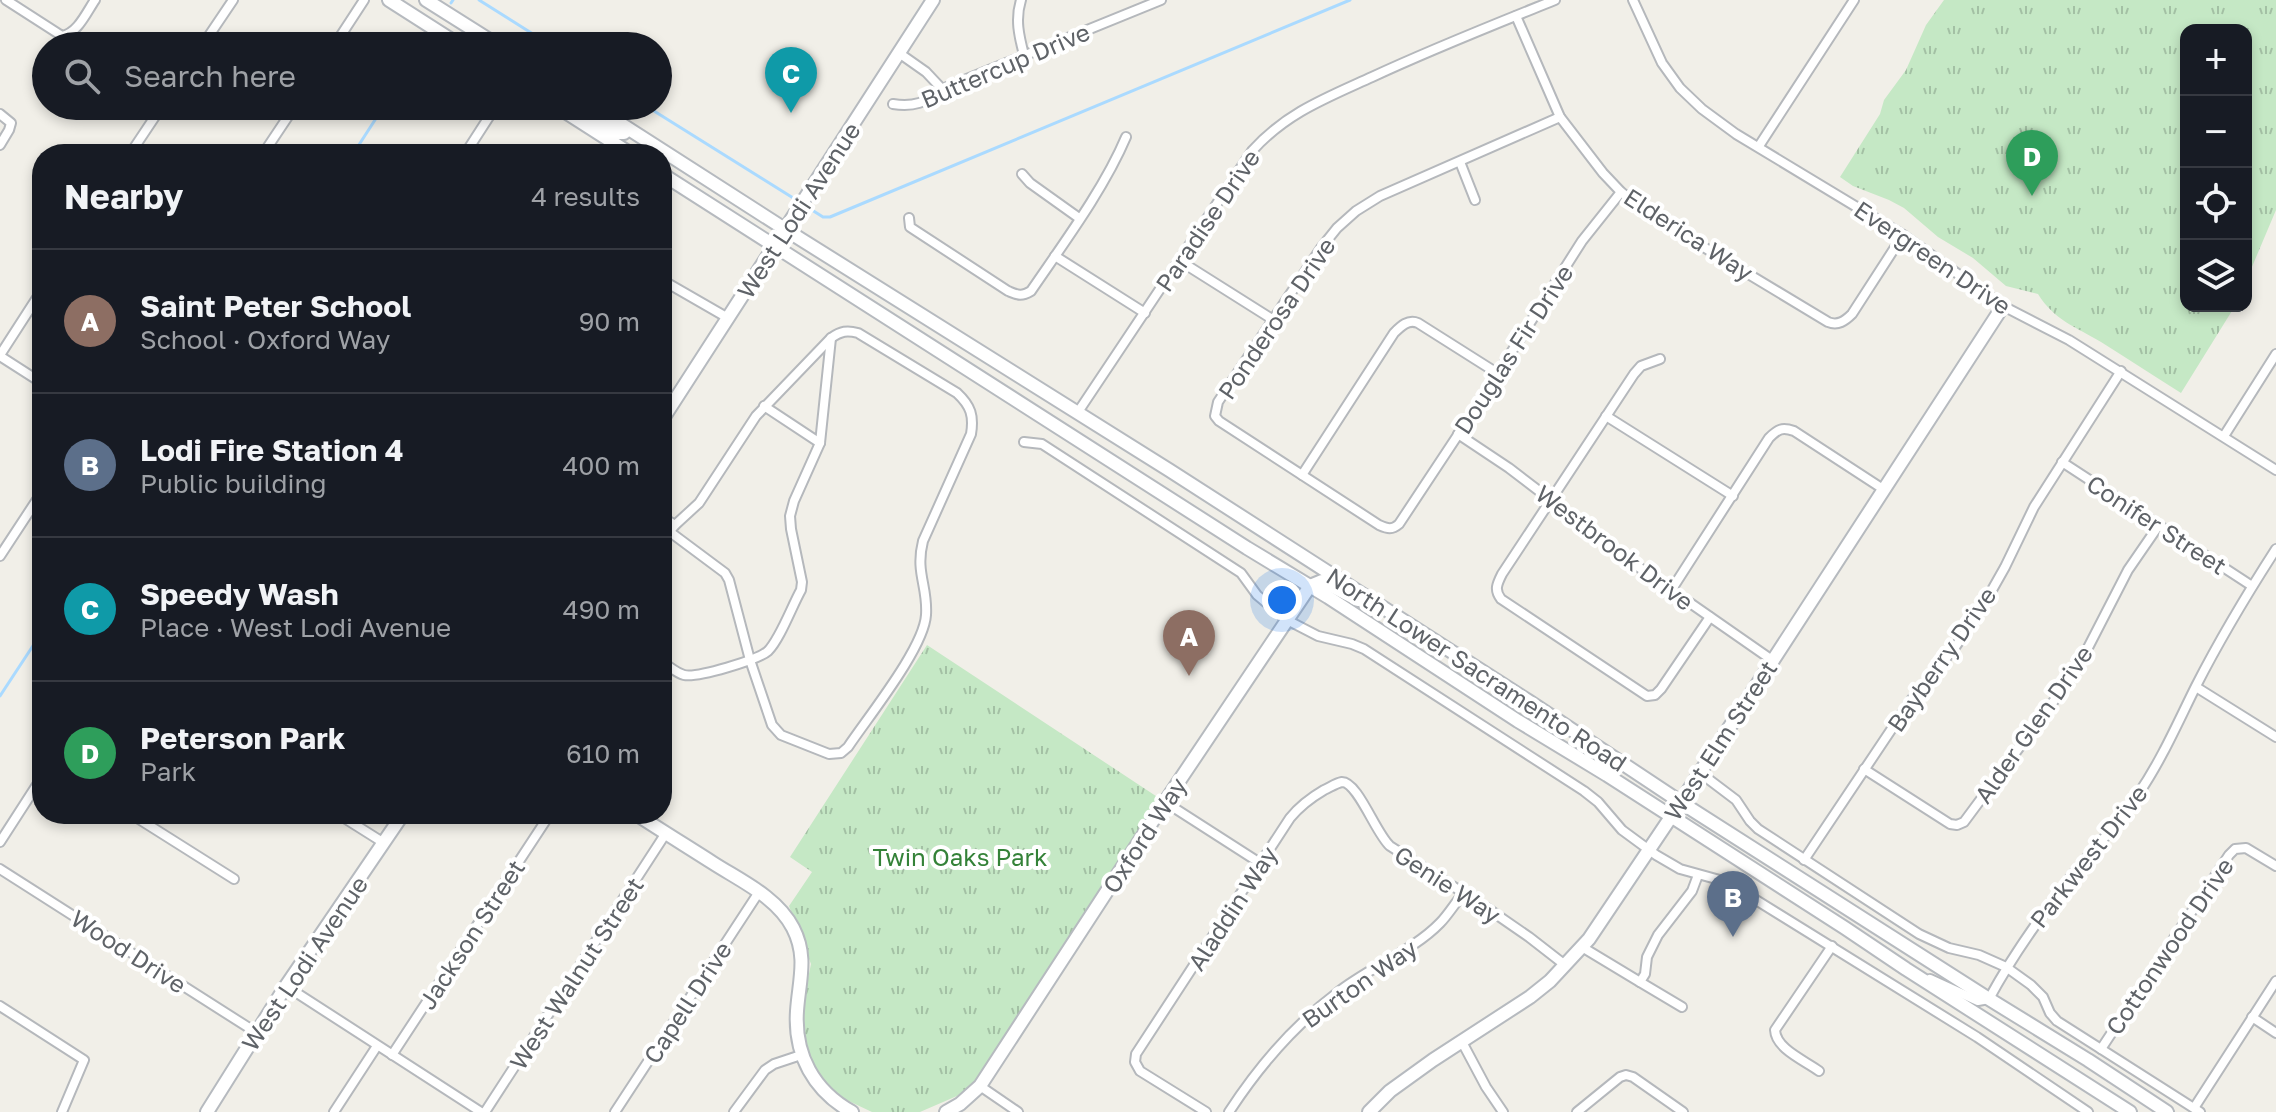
<!DOCTYPE html>
<meta charset="utf-8">
<style>
:root{--surface:#171b24;--page:#20242c;--text:#f1f3f6;--muted:#9ea1a6;--line:#363941;--accent:#d93025}
body{margin:0;font-family:"Golos Text",sans-serif;background:var(--page);color:var(--text)}
.controls{position:absolute;right:24px;top:24px;display:grid;overflow:hidden;border-radius:16px;box-shadow:0 4px 12px #0003}
.controls button{width:72px;height:72px;display:grid;place-items:center;padding:0;border:0;border-bottom:2px solid var(--line);background:var(--surface);color:var(--text);font:40px sans-serif}
.you{position:absolute;left:1282px;top:600px;width:28px;height:28px;margin:-20px;border:6px solid #fff;border-radius:50%;background:#1a73e8;box-shadow:0 0 0 12px #1a73e833}
.badge{display:grid;place-items:center;width:52px;height:52px;border-radius:50%;background:var(--accent);color:#fff;font-size:26px;font-weight:700}
.pin{position:absolute;translate:-50% -66px;filter:drop-shadow(0 2px 4px #0008)}
.pin::after{content:'';position:absolute;top:42px;width:28px;height:24px;background:inherit;clip-path:polygon(0 0,100% 0,50% 100%)}
.list{margin:0;padding:0;list-style:none}
h2{display:flex;justify-content:space-between;align-items:center;height:104px;margin:0;padding:0 32px;font-size:34px}
h2 small{font-size:26px;font-weight:400;color:var(--muted)}
.list li{display:grid;grid-template-columns:52px 1fr auto;gap:24px;align-items:center;box-sizing:border-box;height:144px;padding:0 32px;border-top:2px solid var(--line)}
.list b{display:block;font-size:30px;white-space:nowrap}
.list p{margin:0;font-size:26px;white-space:nowrap;color:var(--muted)}
.list em{font-size:26px;font-style:normal;color:var(--muted)}
.icon{flex:none;width:44px;height:44px;fill:none;stroke:currentColor;stroke-width:2;stroke-linecap:round;stroke-linejoin:round}
.map{position:relative;flex:none;width:2276px;height:1112px;overflow:hidden}
.search{position:absolute;background:var(--surface);box-shadow:0 4px 12px #0003;left:32px;top:32px;width:640px;height:88px;display:flex;align-items:center;gap:20px;box-sizing:border-box;padding:0 28px;border-radius:44px;color:var(--muted);font-size:30px}
.panel{position:absolute;background:var(--surface);box-shadow:0 4px 12px #0003;left:32px;top:144px;width:640px;height:680px;border-radius:32px}
.map>svg:first-child{display:block}
.park{fill:url(#park-tufts)}
.lines{fill:none;stroke-linecap:round;stroke-linejoin:round}
.stream{stroke:#aadaff;stroke-width:3}
.street-casing{stroke:#b5b8bc;stroke-width:12}
.secondary-casing{stroke:#b6babf;stroke-width:16}
.street{stroke:#fff;stroke-width:8}
.secondary{stroke:#fff;stroke-width:12}
.labels{text-anchor:middle;dominant-baseline:central;stroke-width:8;stroke-linejoin:round;paint-order:stroke}
.street-label{font-size:24px;fill:#5f6368;stroke:#fff}
.park-label{font-size:24px;fill:#348238;stroke:#fff}
</style>
<div class="map">
<svg width="2276" height="1112" viewBox="0 0 2276 1112">
<defs>
<pattern id="park-tufts" width="24" height="20" patternUnits="userSpaceOnUse" patternTransform="scale(2)"><rect width="24" height="20" fill="#c5e8c5"/><path d="M3 7l-1-3M5 7V3M7 7l1-3M15 17l-1-3M17 17v-4M19 17l1-3" fill="none" stroke="#a3c0a4"/></pattern>
</defs>
<rect width="100%" height="100%" fill="#f1efe8"/>
<!-- park -->
<g class="park">
<path d="M 1944,0 L 2276,0 L 2276,210 L 2246,281 L 2246,30 L 2186,30 L 2186,306 L 2235,306 L 2181,393 C 2154,376 2128,359 2101,342 C 2076,327 2054,320 2038,294 L 2006,286 L 1973,258 L 1938,237 L 1904,208 L 1889,200 L 1853,186 L 1840,177 L 1880,114 L 1884,100 L 1906,70 L 1926,25 Z"/>
<polygon points="927,645 1165,802 980,1086 920,1112 872,1112 821,1088 797,1032 811,964 789,906 812,872 790,857"/>
</g>
<g class="lines">
<!-- stream -->
<g class="stream">
<polyline points="479,0 552,46"/>
<polyline points="451,3 453,0"/>
<polyline points="423,46 426,41"/>
<polyline points="646,106 798,201"/>
<polyline points="353,154 384,106"/>
<polyline points="804,205 823,217 830,217 1350,0"/>
<polyline points="0,696 42,632"/>
</g>
<!-- street casing -->
<g class="street-casing">
<g id="street">
<path d="M 6,0 L 62,36 C 78,33 86,13 95,0"/>
<path d="M 1021,0 C 1015,19 1019,36 1024,55"/>
<polyline points="1633,0 1662,63 1680,88 1702,109 1736,134 1903,235 2003,306 2069,340 2276,470"/>
<path d="M 1516,16 L 1560,117 L 1603,173 L 1621,192 L 1662,222 L 1828,322 C 1838,326 1845,321 1852,314 L 1903,235"/>
<polyline points="202,46 233,0"/>
<polyline points="334,46 364,0"/>
<polyline points="899,53 926,72 942,89"/>
<path d="M 893,104 C 913,107 927,103 942,89 L 1161,0"/>
<polyline points="0,114 11,123 9,130 0,145"/>
<path d="M 1560,117 L 1380,196 L 1356,211 L 1337,228 L 1321,248 L 1218,402 L 1215,416 L 1219,421 L 1379,525 C 1388,529 1392,530 1399,524 L 1479,403 L 1582,241 L 1621,192"/>
<polyline points="1759,146 1854,0"/>
<polyline points="130,154 162,106"/>
<polyline points="263,154 295,106"/>
<polyline points="465,154 496,106"/>
<polyline points="1460,162 1475,200"/>
<polyline points="1022,174 1030,183 1079,218"/>
<path d="M 909,218 L 910,227 L 913,229 L 1008,291 C 1018,295 1021,297 1031,291 C 1063,244 1104,189 1126,137"/>
<polyline points="1055,256 1145,313"/>
<polyline points="1180,261 1272,319"/>
<polyline points="662,280 728,318"/>
<polyline points="0,355 42,290"/>
<polyline points="0,356 42,383"/>
<path d="M 1660,359 L 1641,366 L 1634,374 L 1502,574 C 1497,584 1494,590 1501,599 L 1647,696 L 1655,695 L 1661,689 L 1710,617"/>
<polyline points="764,406 820,443"/>
<path d="M 1078,412 L 1252,151 C 1286,113 1326,98 1372,77 C 1432,49 1493,25 1555,0"/>
<polyline points="1606,416 1733,496"/>
<polyline points="1458,434 1509,468 1637,566 1772,660"/>
<polyline points="2224,436 2276,354"/>
<polyline points="1024,442 1042,444 1241,573 1257,595 1287,620 1318,636 1352,644 1364,649 1584,791 1598,802 1622,830 1656,855 1680,869 1727,882 1977,1037 2088,1112"/>
<polyline points="2062,462 2252,586"/>
<path d="M 1302,475 L 1394,333 C 1401,326 1408,319 1418,323 L 1497,373"/>
<polyline points="662,517 675,525"/>
<path d="M 662,542 L 662,541 L 675,525 L 699,503 L 756,416 L 831,338 C 841,331 847,330 858,333 L 957,393 C 971,406 974,416 971,434 L 923,541 C 915,573 928,586 926,615 C 924,648 868,717 848,747 L 841,753 L 829,754 L 781,735 L 772,725 L 750,660 L 729,580 L 725,573 L 670,532"/>
<polyline points="0,556 42,492"/>
<path d="M 1672,589 L 1769,438 C 1778,429 1782,427 1794,431 L 1883,489"/>
<path d="M 662,662 C 669,666 676,673 684,675 C 697,678 758,660 768,651 C 780,639 792,606 801,590 L 802,582 L 791,529 L 790,516 L 794,501 L 820,443 L 831,338"/>
<polyline points="2196,687 2276,737"/>
<polyline points="1864,769 1950,824 1957,825 1964,822 2076,671 2128,570 2159,525"/>
<polyline points="1699,772 1736,800 1750,821 1758,829 1919,934 1949,948 1979,955 2006,967 2031,985 2043,997 2050,1013 2057,1021 2200,1112"/>
<polyline points="1165,802 1260,863"/>
<polyline points="131,814 234,879"/>
<polyline points="338,814 384,843"/>
<polyline points="0,842 42,777"/>
<polyline points="1804,860 1911,700 1953,650 1979,613 2005,567 2034,507 2121,371"/>
<polyline points="0,869 257,1033"/>
<polyline points="1582,947 1640,982"/>
<path d="M 1930,979 L 1978,1001 L 1989,999 C 2012,956 2040,917 2070,878 C 2093,849 2119,824 2139,793 C 2162,759 2178,722 2196,686 C 2220,639 2247,594 2276,549"/>
<polyline points="286,986 481,1112"/>
<polyline points="0,1006 84,1060 62,1112"/>
<polyline points="1682,1007 1640,982 1645,974 1647,957 1658,935 1692,891 1698,875"/>
<polyline points="2252,1017 2276,1033"/>
<polyline points="1462,1042 1486,1087 1503,1112"/>
<polyline points="2101,1049 2229,855 2235,849 2246,848 2276,866"/>
<polyline points="392,1055 550,814"/>
<path d="M 1819,1071 C 1804,1060 1776,1049 1775,1030 L 1832,946"/>
<polyline points="980,1086 1018,1112"/>
<polyline points="2194,1108 2276,981"/>
<polyline points="334,1112 377,1046"/>
<polyline points="485,1112 666,833"/>
<polyline points="615,1112 759,892"/>
<polyline points="734,1112 765,1070 774,1064 801,1055"/>
<path d="M 1206,1112 L 1140,1071 L 1135,1062 L 1136,1054 L 1290,818 C 1299,807 1312,797 1324,790 C 1329,788 1336,783 1342,782 C 1358,782 1376,834 1390,846 L 1487,908 L 1529,937 L 1565,965"/>
<path d="M 1229,1112 C 1259,1066 1293,1026 1337,993 C 1368,968 1413,951 1440,923 C 1448,915 1455,903 1463,894"/>
<polyline points="1577,1112 1620,1077 1626,1075 1633,1077 1683,1112"/>
</g>
</g>
<!-- secondary casing -->
<g class="secondary-casing">
<g id="secondary">
<polyline points="389,0 461,46"/>
<polyline points="426,0 499,46"/>
<polyline points="556,106 631,154"/>
<polyline points="593,106 794,235 1169,470 1530,702 1688,807 1989,999 2088,1060 2167,1112"/>
<polyline points="577,110 615,133 624,133 628,129"/>
<polyline points="662,174 1247,548 1328,597 1518,721 1607,775 1845,928 1906,969 2130,1112"/>
<polyline points="662,420 933,0"/>
<path d="M 636,814 C 662,831 688,847 713,863 C 741,881 777,897 793,928 C 808,957 799,981 797,1011 C 794,1055 814,1091 852,1112"/>
<polyline points="207,1112 286,986 403,814"/>
<polyline points="946,1112 960,1104 980,1086 1165,802 1310,586 1322,581 1358,600"/>
<polyline points="1369,1112 1390,1091 1433,1060 1530,997 1550,981 1589,939 1681,802 2003,306"/>
</g>
</g>
<!-- street -->
<use href="#street" class="street"/>
<!-- secondary -->
<use href="#secondary" class="secondary"/>
</g>
<g class="labels">
<!-- street labels -->
<g class="street-label">
<text transform="translate(1005 65) rotate(-23)">Buttercup Drive</text>
<text transform="translate(798 210) rotate(-57)">West Lodi Avenue</text>
<text transform="translate(1207 220) rotate(-56)">Paradise Drive</text>
<text transform="translate(1689 234) rotate(33)">Elderica Way</text>
<text transform="translate(1933 257) rotate(34)">Evergreen Drive</text>
<text transform="translate(1276 318) rotate(-56)">Ponderosa Drive</text>
<text transform="translate(1513 349) rotate(-57)">Douglas Fir Drive</text>
<text transform="translate(2157 524) rotate(33)">Conifer Street</text>
<text transform="translate(1615 547) rotate(37)">Westbrook Drive</text>
<text transform="translate(1941 659) rotate(-55)">Bayberry Drive</text>
<text transform="translate(1477 669) rotate(33)">North Lower Sacramento Road</text>
<text transform="translate(2033 724) rotate(-55)">Alder Glen Drive</text>
<text transform="translate(1720 740) rotate(-57)">West Elm Street</text>
<text transform="translate(1144 835) rotate(-57)">Oxford Way</text>
<text transform="translate(2088 856) rotate(-52)">Parkwest Drive</text>
<text transform="translate(1448 884) rotate(33)">Genie Way</text>
<text transform="translate(1232 908) rotate(-57)">Aladdin Way</text>
<text transform="translate(471 934) rotate(-57)">Jackson Street</text>
<text transform="translate(2169 946) rotate(-56)">Cottonwood Drive</text>
<text transform="translate(129 951) rotate(33)">Wood Drive</text>
<text transform="translate(304 963) rotate(-56)">West Lodi Avenue</text>
<text transform="translate(576 973) rotate(-57)">West Walnut Street</text>
<text transform="translate(1359 983) rotate(-35)">Burton Way</text>
<text transform="translate(687 1002) rotate(-57)">Capell Drive</text>
</g>
<!-- park labels -->
<g class="park-label">
<text x="960" y="856">Twin Oaks Park</text>
</g>
</g>
</svg>
<div class="controls">
<button>+</button>
<button>−</button>
<button><svg class="icon" aria-label="locate" viewBox="0 0 24 24"><circle cx="12" cy="12" r="6"/><path d="M12 2v4M12 18v4M2 12h4M18 12h4"/></svg></button>
<button><svg class="icon" aria-label="layers" viewBox="0 0 24 24"><path d="M12 4l9 5-9 5-9-5zM3 14l9 5 9-5"/></svg></button>
</div>
<div class="you"></div>
<div class="pin badge" style="left:1189px;top:676px;background:#8d6e63">A</div>
<div class="pin badge" style="left:1733px;top:937px;background:#5c6f8a">B</div>
<div class="pin badge" style="left:791px;top:113px;background:#0f9aa8">C</div>
<div class="pin badge" style="left:2032px;top:196px;background:#2e9e5b">D</div>
<div class="search"><svg class="icon" aria-label="search" viewBox="0 0 24 24"><circle cx="10" cy="10" r="6"/><path d="M15 15l6 6"/></svg>Search here</div>
<section class="panel">
<h2>Nearby<small>4 results</small></h2>
<ul class="list">
<li><span class="badge" style="background:#8d6e63">A</span><div><b>Saint Peter School</b><p>School · Oxford Way</p></div><em>90 m</em></li>
<li><span class="badge" style="background:#5c6f8a">B</span><div><b>Lodi Fire Station 4</b><p>Public building</p></div><em>400 m</em></li>
<li><span class="badge" style="background:#0f9aa8">C</span><div><b>Speedy Wash</b><p>Place · West Lodi Avenue</p></div><em>490 m</em></li>
<li><span class="badge" style="background:#2e9e5b">D</span><div><b>Peterson Park</b><p>Park</p></div><em>610 m</em></li>
</ul>
</section>
</div>
